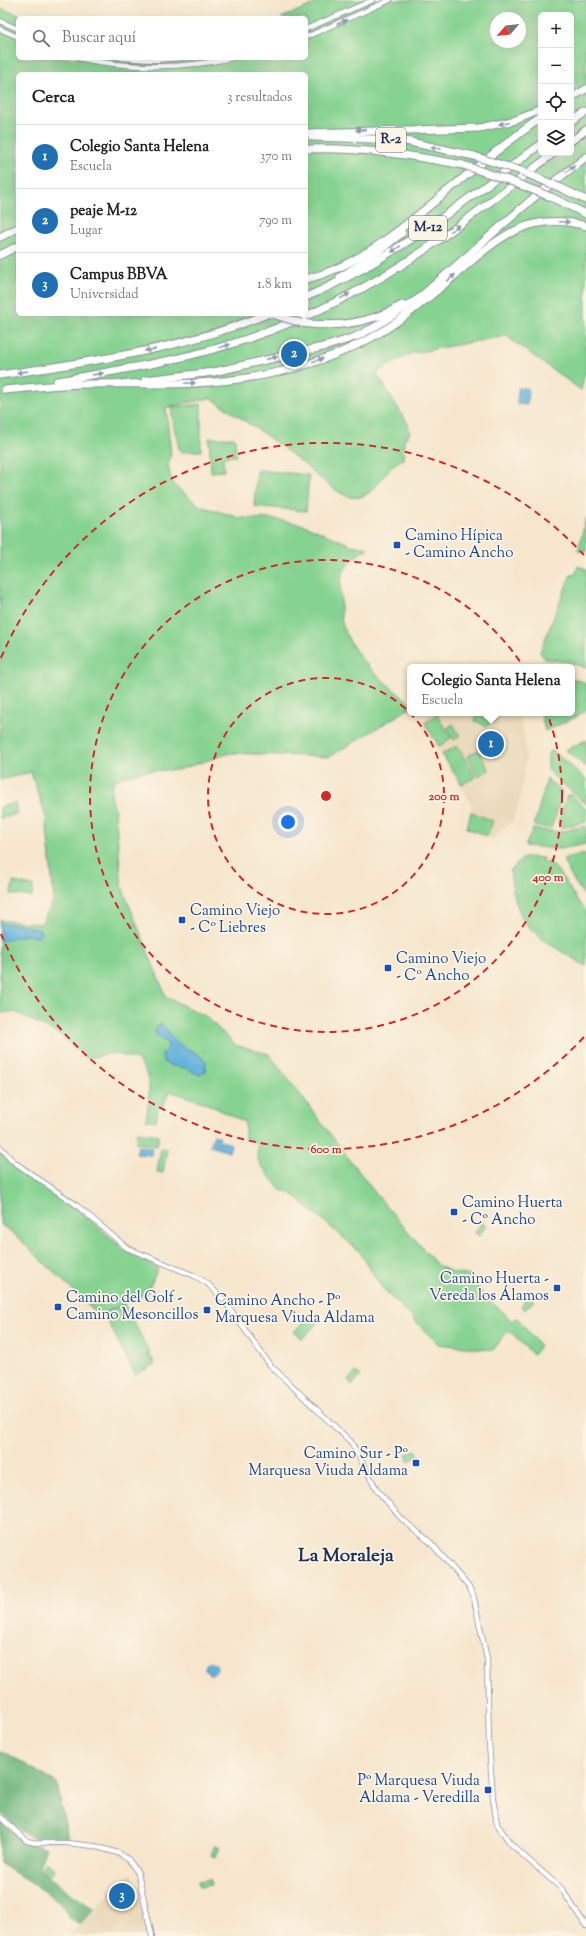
<!DOCTYPE html>
<html lang="es">
<meta charset="utf-8">
<style>
:root{--surface:#fff;--page:#f2f2f2;--text:#222;--muted:#767676;--line:#e0e0e0;--accent:#1f6fb2}
body{margin:0;font-family:"Sorts Mill Goudy",serif;background:var(--page);color:var(--text)}
.controls{position:absolute;right:12px;top:12px;display:grid;overflow:hidden;border-radius:6px;box-shadow:0 4px 16px #0002}
.controls button{width:36px;height:36px;display:grid;place-items:center;padding:0;border:0;border-bottom:1px solid var(--line);background:var(--surface);color:var(--text);font:20px sans-serif}
.compass{position:absolute;left:490px;top:12px;width:36px;height:36px;border-radius:50%;background:var(--surface);box-shadow:0 4px 16px #0002;rotate:242deg}
.you{position:absolute;left:288px;top:822px;width:14px;height:14px;margin:-10px;border:3px solid #fff;border-radius:50%;background:#1a73e8;box-shadow:0 0 0 6px #1a73e833}
.badge{display:grid;place-items:center;width:26px;height:26px;border-radius:50%;background:var(--accent);color:#fff;font-size:13px;font-weight:700}
.pin{position:absolute;translate:-50% -50%;border:2px solid #fff;box-shadow:0 1px 4px #0006}
.popup{position:absolute;left:407px;top:664px;width:168px;height:52px;box-sizing:border-box;display:grid;place-content:center;border-radius:6px;background:var(--surface);filter:drop-shadow(0 1px 3px #0005);font-size:13px;white-space:nowrap;color:var(--muted)}
.popup b{font-size:15px;color:var(--text)}
.popup::after{content:'';position:absolute;left:50%;top:100%;margin-left:-8px;border:8px solid transparent;border-top-color:var(--surface)}
.list{margin:0;padding:0;list-style:none}
h2{display:flex;justify-content:space-between;align-items:center;height:52px;margin:0;padding:0 16px;font-size:17px}
h2 small{font-size:13px;font-weight:400;color:var(--muted)}
.list li{display:grid;grid-template-columns:26px 1fr auto;gap:12px;align-items:center;box-sizing:border-box;height:64px;padding:0 16px;border-top:1px solid var(--line)}
.list b{display:block;font-size:15px;white-space:nowrap}
.list p{margin:0;font-size:13px;white-space:nowrap;color:var(--muted)}
.list em{font-size:13px;font-style:normal;color:var(--muted)}
.icon{flex:none;width:22px;height:22px;fill:none;stroke:currentColor;stroke-width:2;stroke-linecap:round;stroke-linejoin:round}
.map{position:relative;flex:none;width:586px;height:1936px;overflow:hidden}
.search{position:absolute;background:var(--surface);box-shadow:0 4px 16px #0002;left:16px;top:16px;width:292px;height:44px;display:flex;align-items:center;gap:10px;box-sizing:border-box;padding:0 14px;border-radius:6px;color:var(--muted);font-size:15px}
.panel{position:absolute;background:var(--surface);box-shadow:0 4px 16px #0002;left:16px;top:72px;width:292px;height:244px;border-radius:6px}
.map>svg:first-child{display:block}
.built{fill:#ead9ba}
.green{fill:#86d391;stroke:#508178;fill-rule:evenodd}
.forest{fill:#6cb57b;stroke:#44726c}
.water{fill:#60b1db;stroke:#3e709c}
.lines{fill:none;stroke-linecap:round;stroke-linejoin:round}
.minor-casing{stroke:#888a96;stroke-width:6}
.highway-casing{stroke:#888a96;stroke-width:9}
.minor{stroke:#fff;stroke-width:4.5}
.highway{stroke:#fff;stroke-width:7}
.highway-bridge-casing{stroke:#888a96;stroke-width:9;stroke-linecap:butt}
.highway-bridge{stroke:#fff;stroke-width:7}
.oneway{fill:#8d97ae}
.ring{fill:none;stroke:#d62828;stroke-width:2;stroke-dasharray:7 5}
.transit-dot{fill:#1a4fb4;stroke:#fcf5e5;stroke-width:1.5}
.labels{text-anchor:middle;dominant-baseline:central;stroke-width:3.5;stroke-linejoin:round;paint-order:stroke}
.shield{fill:#fcf5e5;stroke:#5e6a86;stroke-width:1}
.shield-label{font-size:14px;font-weight:bold;fill:#1b2f5e}
.transit-label{font-size:15px;fill:#164399;stroke:#fcf5e5;text-anchor:start}
.district-label{font-size:19px;font-weight:bold;fill:#1b2f5e;stroke:#fcf5e5}
.centre{fill:#d62828;stroke:#fcf5e5;stroke-width:2}
.ring-label{font-size:12px;text-anchor:middle;font-weight:bold;fill:#d62828;stroke:#fcf5e5;stroke-width:3.5;stroke-linejoin:round;paint-order:stroke}
</style>
<div class="map">
<svg width="586" height="1936" viewBox="0 0 586 1936">
<rect width="100%" height="100%" fill="#fcf5e5"/>
<filter id="ink" filterUnits="userSpaceOnUse"><feTurbulence type="fractalNoise" baseFrequency=".025" numOctaves="2"/><feDisplacementMap in="SourceGraphic" scale="8" xChannelSelector="R" yChannelSelector="G"/><feConvolveMatrix kernelMatrix="1 2 1 2 8 2 1 2 1" color-interpolation-filters="sRGB"/></filter>
<filter id="wash" filterUnits="userSpaceOnUse"><feTurbulence type="fractalNoise" baseFrequency=".012" numOctaves="4" result="noise"/><feDisplacementMap in="SourceGraphic" scale="16" xChannelSelector="R" yChannelSelector="G"/><feGaussianBlur stdDeviation="0.9" result="paint"/><feColorMatrix in="noise" values="0 0 0 0 0 0 0 0 0 0 0 0 0 0 0 0 0 1.4 0 .05"/><feComposite in="paint" operator="in"/></filter>
<g filter="url(#wash)">
<rect width="100%" height="100%" fill="#f6e6cd"/>
<!-- built -->
<g class="built">
<polygon points="431,713 518,713 524,734 526,757 521,796 512,821 492,839 466,829 472,805 420,722"/>
<polygon points="133,1873 149,1936 69,1936 121,1880"/>
</g>
<!-- green -->
<g class="green">
<path d="M 324,0 L 586,0 L 586,372 L 584,375 L 581,390 L 506,336 L 412,353 L 376,373 L 408,424 L 410,433 L 404,440 L 403,459 C 386,466 377,493 360,497 C 353,499 343,495 337,491 C 323,482 312,470 299,460 C 271,438 241,418 211,398 L 166,407 L 171,455 L 168,464 L 170,476 L 175,486 L 200,506 L 240,518 L 273,519 L 304,525 L 351,545 L 368,548 C 345,563 338,573 341,601 C 341,609 340,618 343,626 C 354,659 384,682 410,703 L 410,708 L 329,757 L 230,753 L 178,770 L 143,771 L 123,776 L 114,781 L 111,788 L 111,795 L 115,812 L 122,887 L 166,997 L 205,1016 L 236,1045 L 269,1054 L 376,1194 L 437,1265 L 452,1272 L 471,1276 L 485,1298 L 500,1309 L 512,1321 L 517,1318 L 540,1346 L 533,1355 L 512,1333 L 507,1332 L 493,1350 L 438,1344 L 382,1288 L 360,1252 L 291,1193 L 280,1190 L 260,1164 L 257,1156 L 258,1143 L 245,1139 L 245,1122 L 203,1102 L 169,1091 L 163,1107 L 159,1106 L 156,1121 L 146,1120 C 149,1098 154,1077 137,1060 L 114,1053 L 86,1058 L 61,1035 L 15,1012 L 0,1013 L 0,920 L 41,924 L 54,900 L 46,817 L 31,772 L 0,780 L 0,8 L 27,18 L 18,18 L 18,58 L 306,58 L 306,18 L 281,18 ZM 541,15 L 571,15 L 571,153 L 541,153 ZM 496,18 L 520,18 L 520,42 L 496,42 ZM 18,74 L 306,74 L 306,314 L 18,314 Z"/>
<polygon points="201,404 201,451 180,452 174,427 171,407"/>
<polygon points="209,438 235,438 236,456 223,457 224,471 211,472"/>
<polygon points="257,470 309,475 306,511 254,506"/>
<polygon points="586,518 586,552 578,551"/>
<polygon points="578,566 586,569 586,668 569,662 545,659 540,652 571,574 575,575"/>
<polygon points="572,678 586,683 586,710 576,717 545,731 541,713 572,713"/>
<polygon points="478,713 489,713 497,717 494,722 486,726 475,721"/>
<polygon points="437,715 451,738 439,746 425,723"/>
<polygon points="453,724 460,736 454,740 447,728"/>
<polygon points="586,740 586,767 566,750"/>
<polygon points="457,746 476,777 462,784 442,754"/>
<polygon points="478,750 489,770 478,776 467,756"/>
<polygon points="550,751 553,751 586,779 586,804 548,771 548,754"/>
<polygon points="547,779 562,792 556,815 551,828 534,826"/>
<polygon points="567,795 571,795 586,809 586,822 561,828 558,823"/>
<polygon points="15,803 18,814 0,818 0,807"/>
<polygon points="471,812 493,821 487,836 467,828"/>
<polygon points="586,826 586,844 560,849 525,846 533,829 559,832"/>
<polygon points="586,854 586,898 572,878 563,860 565,858"/>
<path d="M 528,857 L 543,858 L 542,862 L 546,864 L 548,861 C 562,871 572,897 586,911 L 586,966 C 537,936 517,933 510,871 L 522,859 Z"/>
<polygon points="13,882 33,886 32,897 11,894"/>
<polygon points="137,1132 159,1135 157,1146 136,1143"/>
<polygon points="161,1148 167,1149 163,1173 157,1172"/>
<polygon points="0,1151 12,1166 80,1211 128,1253 158,1268 147,1293 99,1315 14,1234 0,1224"/>
<polygon points="481,1223 486,1226 479,1236 475,1233"/>
<polygon points="529,1297 534,1301 525,1310 521,1305"/>
<polygon points="124,1304 150,1353 129,1363 104,1314"/>
<polygon points="309,1316 317,1323 302,1339 294,1332"/>
<polygon points="150,1355 155,1364 135,1375 130,1365"/>
<polygon points="356,1372 361,1376 352,1385 348,1380"/>
<polygon points="416,1450 419,1455 409,1461 406,1455"/>
<polygon points="215,1845 220,1847 216,1857 211,1855"/>
<polygon points="45,1862 55,1870 51,1875 42,1867"/>
<polygon points="210,1879 211,1885 199,1887 198,1881"/>
</g>
<!-- forest -->
<g class="forest">
<polygon points="0,1752 8,1754 57,1783 68,1840 36,1840 22,1832 0,1812"/>
<polygon points="0,1821 27,1844 46,1847 39,1867 67,1891 94,1909 80,1925 70,1919 60,1902 0,1863"/>
</g>
<!-- water -->
<g class="water">
<polygon points="518,388 528,388 527,405 517,404"/>
<polygon points="0,923 22,925 40,930 41,934 38,937 26,935 0,941"/>
<path d="M 159,1025 L 163,1025 C 168,1030 170,1037 176,1042 C 186,1049 197,1052 206,1061 L 205,1072 L 200,1075 C 195,1074 193,1071 188,1069 C 180,1065 162,1069 162,1055 L 168,1046 C 165,1038 154,1038 155,1028 Z"/>
<polygon points="214,1135 220,1137 218,1140 231,1144 229,1152 210,1146"/>
<polygon points="138,1146 152,1148 151,1155 136,1154"/>
<circle cx="211" cy="1668" r="6"/>
</g>
</g>
<g filter="url(#ink)">
<g class="lines">
<!-- minor casing -->
<g class="minor-casing">
<g id="minor">
<polyline points="0,21 18,29"/>
<polyline points="0,29 18,37"/>
<polyline points="306,29 373,0"/>
<polyline points="306,37 390,0"/>
<path d="M 78,58 C 130,69 181,69 233,58"/>
<polyline points="121,58 155,60 181,58"/>
<polyline points="0,1147 14,1162 75,1204 127,1248 195,1276 207,1283 223,1299"/>
<polyline points="228,1306 270,1365 351,1442 377,1490 402,1519 431,1543 468,1586 473,1594 487,1659 489,1743 493,1798 497,1824 510,1843 525,1857 561,1888 586,1926"/>
<polyline points="0,1817 27,1841 36,1843 66,1843 94,1846 118,1853 128,1859 138,1873 152,1936"/>
</g>
</g>
<!-- highway casing -->
<g class="highway-casing">
<g id="highway">
<polyline points="571,98 586,89"/>
<polyline points="571,122 586,112"/>
<polyline points="306,133 479,128 516,120 541,110"/>
<polyline points="312,137 401,140 474,156"/>
<polyline points="571,141 586,130"/>
<path d="M 306,149 C 360,147 409,155 463,165"/>
<polyline points="561,188 586,200"/>
<polyline points="551,197 586,214"/>
<polyline points="0,237 18,228"/>
<polyline points="0,255 18,246"/>
<polyline points="340,277 369,259 402,233"/>
<path d="M 306,279 C 357,267 401,229 440,197 C 473,170 506,142 541,118"/>
<path d="M 306,297 C 393,260 466,200 541,144"/>
<path d="M 301,323 C 337,328 371,323 402,305"/>
<path d="M 0,375 C 90,362 183,349 267,314"/>
<polyline points="145,380 214,372 327,346 355,337 373,328 418,299 531,200 586,157"/>
<path d="M 57,381 C 114,371 172,362 228,345 C 296,324 364,291 423,251 C 468,220 510,186 554,153"/>
<path d="M 5,390 C 32,388 59,384 86,384 C 123,383 160,385 196,383 C 252,380 311,368 361,343 C 395,327 424,301 453,277 C 494,242 526,209 586,226"/>
</g>
</g>
<!-- minor -->
<use href="#minor" class="minor"/>
<!-- highway -->
<use href="#highway" class="highway"/>
<!-- highway-bridge casing -->
<g class="highway-bridge-casing">
<g id="highway-bridge">
<polyline points="474,156 521,171 561,188"/>
<polyline points="463,165 508,180 551,197"/>
<polyline points="272,314 301,323"/>
</g>
</g>
<!-- highway-bridge -->
<use href="#highway-bridge" class="highway-bridge"/>
</g>
<!-- one-way arrows -->
<defs><path id="oneway-solid" d="M-6-.8H1V-3.2L6.5 0L1 3.2V.8H-6Z"/></defs>
<g class="oneway">
<use href="#oneway-solid" transform="translate(342 22) rotate(-24)"/>
<use href="#oneway-solid" transform="translate(504 123) rotate(165)"/>
<use href="#oneway-solid" transform="translate(361 130) rotate(178)"/>
<use href="#oneway-solid" transform="translate(436 148) rotate(-168)"/>
<use href="#oneway-solid" transform="translate(570 169) rotate(-36)"/>
<use href="#oneway-solid" transform="translate(564 222) rotate(3)"/>
<use href="#oneway-solid" transform="translate(455 228) rotate(-36)"/>
<use href="#oneway-solid" transform="translate(396 249) rotate(146)"/>
<use href="#oneway-solid" transform="translate(451 278) rotate(-40)"/>
<use href="#oneway-solid" transform="translate(345 296) rotate(-29)"/>
<use href="#oneway-solid" transform="translate(225 346) rotate(-17)"/>
<use href="#oneway-solid" transform="translate(150 350) rotate(168)"/>
<use href="#oneway-solid" transform="translate(272 358) rotate(-13)"/>
<use href="#oneway-solid" transform="translate(318 360) rotate(-18)"/>
<use href="#oneway-solid" transform="translate(22 372) rotate(172)"/>
<use href="#oneway-solid" transform="translate(98 374) rotate(-8)"/>
<use href="#oneway-solid" transform="translate(190 383) rotate(-2)"/>
</g>
</g>
<!-- distance rings -->
<g class="ring">
<circle cx="326" cy="796" r="118"/>
<circle cx="326" cy="796" r="236"/>
<path d="M584 1037A353 353 0 0 1 1 934M1 658A353 353 0 0 1 584 555"/>
</g>
<!-- markers -->
<g class="transit-dot">
<rect x="393" y="541" width="8" height="8" rx="2"/>
<rect x="178" y="916" width="8" height="8" rx="2"/>
<rect x="384" y="964" width="8" height="8" rx="2"/>
<rect x="450" y="1208" width="8" height="8" rx="2"/>
<rect x="553" y="1284" width="8" height="8" rx="2"/>
<rect x="54" y="1303" width="8" height="8" rx="2"/>
<rect x="203" y="1306" width="8" height="8" rx="2"/>
<rect x="412" y="1459" width="8" height="8" rx="2"/>
<rect x="484" y="1786" width="8" height="8" rx="2"/>
</g>
<g class="labels">
<!-- shield labels -->
<g class="shield">
<rect x="376" y="128" width="30" height="24" rx="3"/>
<rect x="409" y="216" width="38" height="24" rx="3"/>
</g>
<g class="shield-label">
<text x="391" y="140">R-2</text>
<text x="428" y="228">M-12</text>
</g>
<!-- transit labels -->
<g class="transit-label">
<text x="405" y="536">Camino Hípica<tspan x="405" dy="17">- Camino Ancho</tspan></text>
<text x="190" y="911">Camino Viejo<tspan x="190" dy="17">- Cº Liebres</tspan></text>
<text x="396" y="959">Camino Viejo<tspan x="396" dy="17">- Cº Ancho</tspan></text>
<text x="462" y="1203">Camino Huerta<tspan x="462" dy="17">- Cº Ancho</tspan></text>
<text x="549" y="1279" text-anchor="end">Camino Huerta -<tspan x="549" dy="17">Vereda los Álamos</tspan></text>
<text x="66" y="1298">Camino del Golf -<tspan x="66" dy="17">Camino Mesoncillos</tspan></text>
<text x="215" y="1301">Camino Ancho - Pº<tspan x="215" dy="17">Marquesa Viuda Aldama</tspan></text>
<text x="408" y="1454" text-anchor="end">Camino Sur - Pº<tspan x="408" dy="17">Marquesa Viuda Aldama</tspan></text>
<text x="480" y="1781" text-anchor="end">Pº Marquesa Viuda<tspan x="480" dy="17">Aldama - Veredilla</tspan></text>
</g>
<!-- district labels -->
<g class="district-label">
<text x="346" y="1556">La Moraleja</text>
</g>
</g>
<circle cx="326" cy="796" r="6" class="centre"/>
<g class="ring-label">
<text x="444" y="800">200 m</text>
<text x="548" y="881">400 m</text>
<text x="326" y="1153">600 m</text>
</g>
</svg>
<div class="controls">
<button>+</button>
<button>−</button>
<button><svg class="icon" aria-label="locate" viewBox="0 0 24 24"><circle cx="12" cy="12" r="6"/><path d="M12 2v4M12 18v4M2 12h4M18 12h4"/></svg></button>
<button><svg class="icon" aria-label="layers" viewBox="0 0 24 24"><path d="M12 4l9 5-9 5-9-5zM3 14l9 5 9-5"/></svg></button>
</div>
<svg class="compass" viewBox="-18 -18 36 36"><path d="M0-13l5 13h-10z" fill="#e53935"/><path d="M0 13l5-13h-10z" fill="#767676"/></svg>
<div class="you"></div>
<div class="pin badge" style="left:491px;top:744px">1</div>
<div class="popup"><b>Colegio Santa Helena</b>Escuela</div>
<div class="pin badge" style="left:294px;top:354px">2</div>
<div class="pin badge" style="left:122px;top:1896px">3</div>
<div class="search"><svg class="icon" aria-label="search" viewBox="0 0 24 24"><circle cx="10" cy="10" r="6"/><path d="M15 15l6 6"/></svg>Buscar aquí</div>
<section class="panel">
<h2>Cerca<small>3 resultados</small></h2>
<ul class="list">
<li><span class="badge">1</span><div><b>Colegio Santa Helena</b><p>Escuela</p></div><em>370 m</em></li>
<li><span class="badge">2</span><div><b>peaje M-12</b><p>Lugar</p></div><em>790 m</em></li>
<li><span class="badge">3</span><div><b>Campus BBVA</b><p>Universidad</p></div><em>1.8 km</em></li>
</ul>
</section>
</div>
